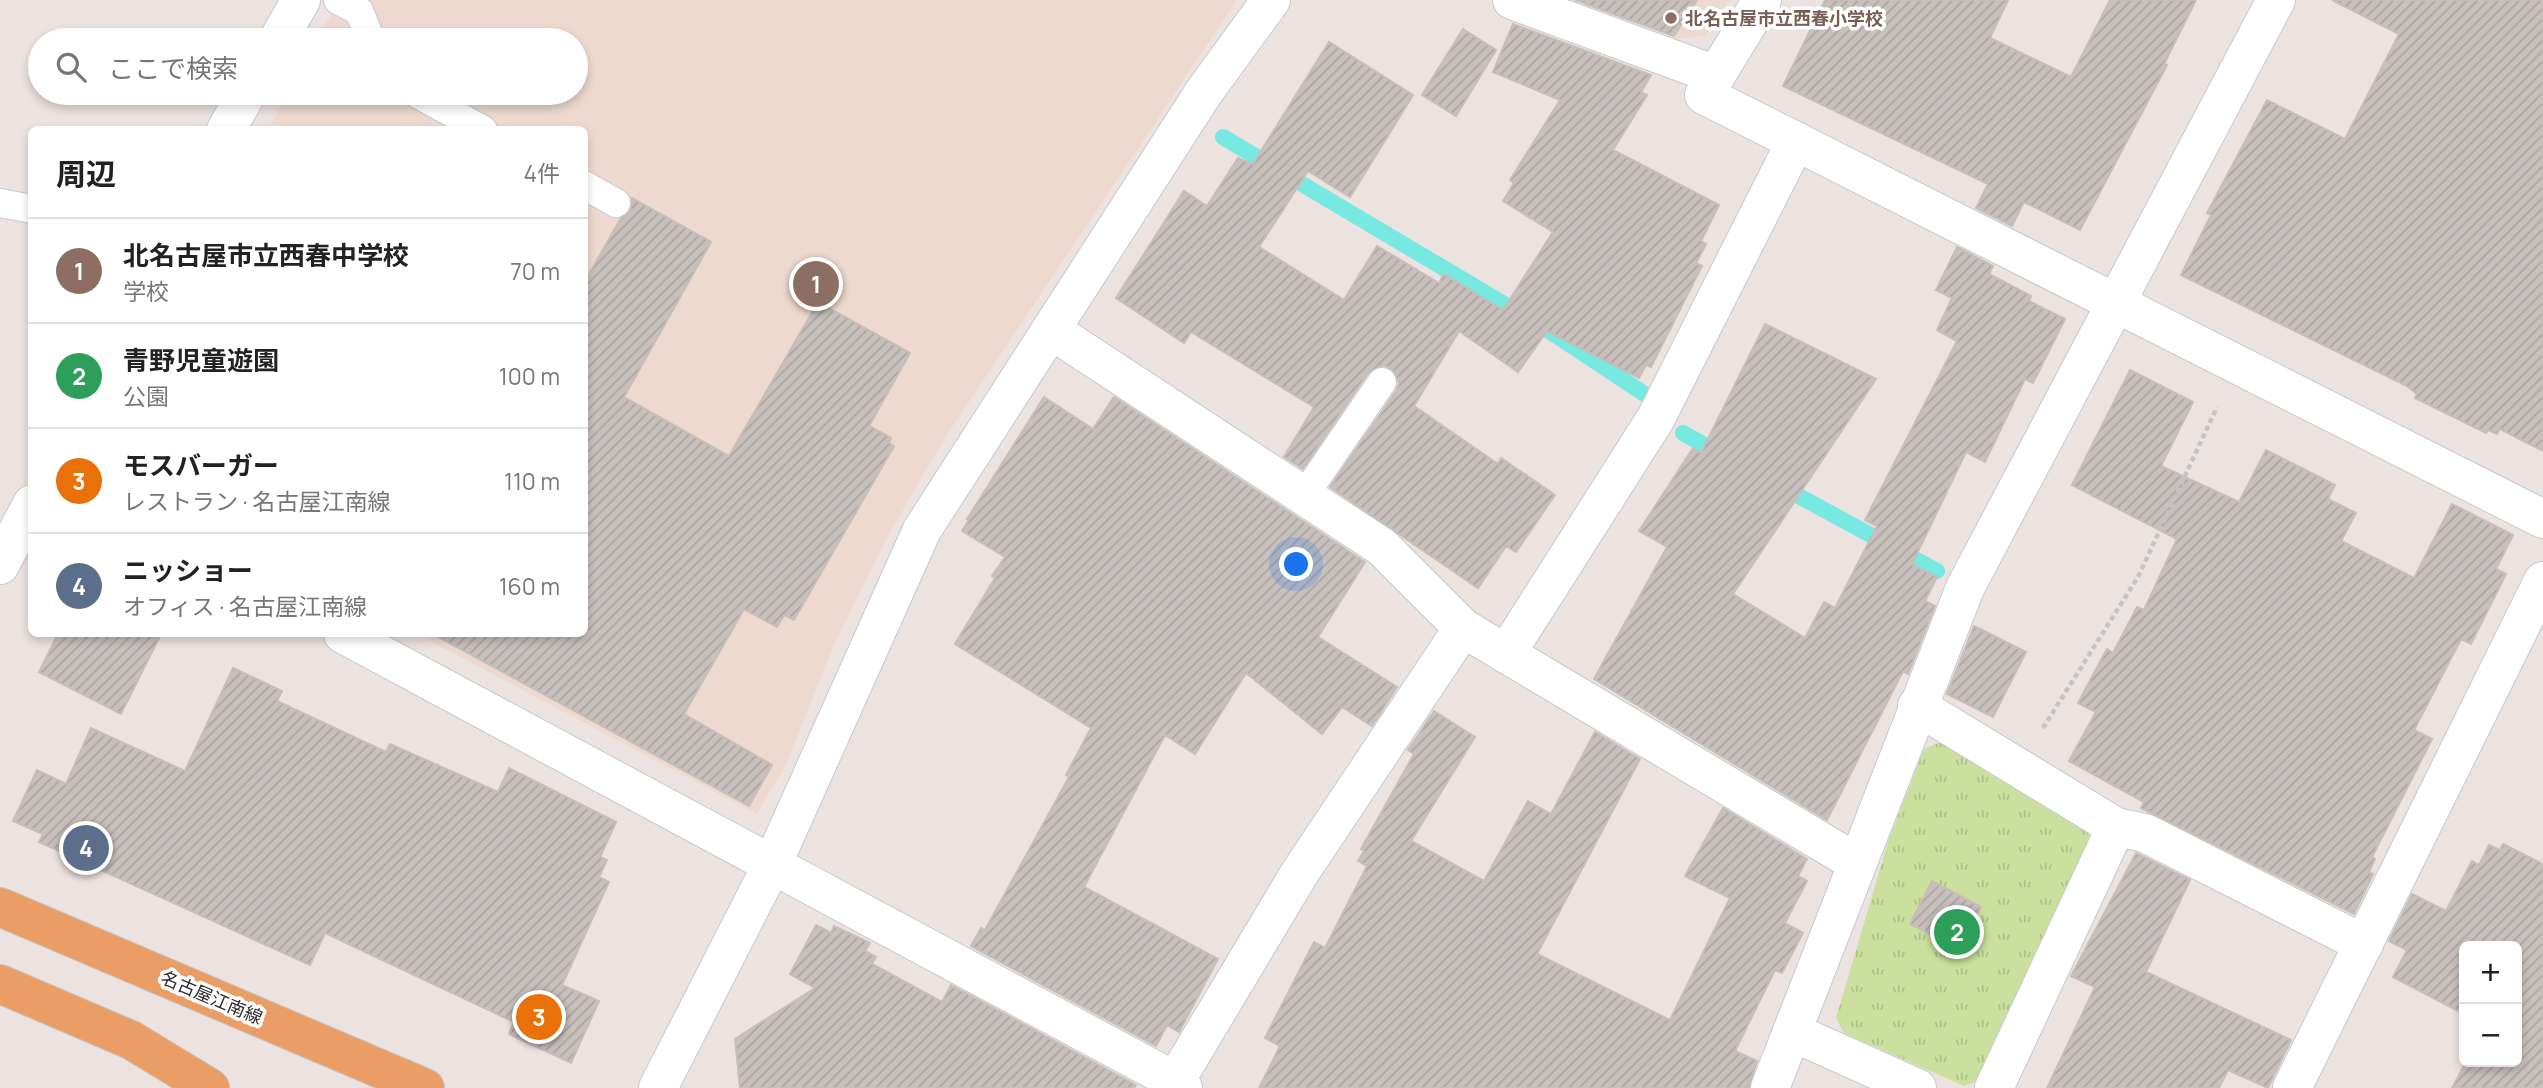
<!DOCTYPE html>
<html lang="ja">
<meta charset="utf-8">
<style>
:root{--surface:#fff;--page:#f6f6f6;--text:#222;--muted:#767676;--line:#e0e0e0;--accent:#ea580c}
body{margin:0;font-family:Manrope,"Noto Sans JP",sans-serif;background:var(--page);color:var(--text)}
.controls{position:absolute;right:21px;bottom:21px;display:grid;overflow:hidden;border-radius:10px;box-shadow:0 4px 10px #0003}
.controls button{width:63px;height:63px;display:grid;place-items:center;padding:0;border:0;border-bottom:2px solid var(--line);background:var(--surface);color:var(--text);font:35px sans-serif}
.you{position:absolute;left:1297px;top:565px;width:24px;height:24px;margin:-18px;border:5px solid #fff;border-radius:50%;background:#1a73e8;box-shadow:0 0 0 10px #1a73e833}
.badge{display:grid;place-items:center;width:46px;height:46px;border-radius:50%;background:var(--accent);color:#fff;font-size:23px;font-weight:700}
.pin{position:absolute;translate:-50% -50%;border:4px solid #fff;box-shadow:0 2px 7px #0006}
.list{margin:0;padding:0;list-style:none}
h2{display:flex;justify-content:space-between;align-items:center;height:91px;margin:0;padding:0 28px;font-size:30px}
h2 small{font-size:23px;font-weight:400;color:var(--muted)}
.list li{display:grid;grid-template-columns:46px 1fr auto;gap:21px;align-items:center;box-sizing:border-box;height:105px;padding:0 28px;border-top:2px solid var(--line)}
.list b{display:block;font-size:26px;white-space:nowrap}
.list p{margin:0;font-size:23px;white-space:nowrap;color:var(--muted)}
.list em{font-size:23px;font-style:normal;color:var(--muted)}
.icon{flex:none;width:38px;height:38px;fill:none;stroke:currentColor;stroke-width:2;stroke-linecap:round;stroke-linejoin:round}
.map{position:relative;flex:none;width:2543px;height:1088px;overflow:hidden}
.search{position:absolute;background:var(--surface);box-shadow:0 4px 10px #0003;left:28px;top:28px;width:560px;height:77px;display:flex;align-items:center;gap:18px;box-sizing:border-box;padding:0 24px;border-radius:38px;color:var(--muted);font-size:26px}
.panel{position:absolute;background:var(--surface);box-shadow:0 4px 10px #0003;left:28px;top:126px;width:560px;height:511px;border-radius:10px}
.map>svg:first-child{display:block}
.education{fill:#edd9cf}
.park{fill:url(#park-tufts)}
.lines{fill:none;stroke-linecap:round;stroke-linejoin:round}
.stream{stroke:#77e9e0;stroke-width:16}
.building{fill:url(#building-hatch);stroke:#c8bdb8;stroke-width:2}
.service-casing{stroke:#c3cad1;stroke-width:30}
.minor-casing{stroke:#c3cad1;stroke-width:40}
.tertiary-casing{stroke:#c3cad1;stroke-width:40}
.primary-casing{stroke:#c4c4c4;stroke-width:40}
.path{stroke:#c4c4c4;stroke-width:4.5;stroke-dasharray:5 3.5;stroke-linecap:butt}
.service{stroke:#fff;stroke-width:28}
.minor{stroke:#fff;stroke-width:38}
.tertiary{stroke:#fff;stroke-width:38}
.primary{stroke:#ea9e66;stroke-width:38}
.education-dot{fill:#8d6e63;stroke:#fff;stroke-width:2.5}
.labels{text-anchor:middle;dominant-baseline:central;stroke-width:7;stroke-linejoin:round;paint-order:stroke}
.education-label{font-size:18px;font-weight:bold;fill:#785e54;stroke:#fff;text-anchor:start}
.street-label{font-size:18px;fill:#2c2c2c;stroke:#fff}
</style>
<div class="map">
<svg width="2543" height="1088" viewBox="0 0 2543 1088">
<defs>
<pattern id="park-tufts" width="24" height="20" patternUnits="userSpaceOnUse" patternTransform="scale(1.75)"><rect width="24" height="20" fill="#cbe09e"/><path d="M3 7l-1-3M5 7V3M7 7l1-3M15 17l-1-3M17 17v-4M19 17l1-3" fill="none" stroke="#aec088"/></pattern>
<pattern id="building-hatch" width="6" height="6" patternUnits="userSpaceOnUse" patternTransform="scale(1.75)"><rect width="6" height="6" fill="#c8c0bd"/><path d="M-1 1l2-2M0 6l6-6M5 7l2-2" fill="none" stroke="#aca5a3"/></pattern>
</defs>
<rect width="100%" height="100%" fill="#ece2df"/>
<!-- education -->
<g class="education">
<polygon points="340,0 1237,0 945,438 890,532 832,649 786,764 757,814 417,634 584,634 584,130 268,130 288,93 576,93 576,40 316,40"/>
<polygon points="1581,0 1728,0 1705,36 1678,39"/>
</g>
<!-- park -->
<polygon class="park" points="1945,740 2085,825 2093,846 1983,1079 1964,1086 1844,1033 1836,1018 1888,842 1924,749"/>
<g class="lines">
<!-- stream -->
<g class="stream">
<polyline points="1223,137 1551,332 1643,393"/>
<polyline points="1683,433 1722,455"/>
<polyline points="1782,487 1937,571"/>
</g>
</g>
<!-- building -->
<g class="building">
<polygon points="1575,0 1697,0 1674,36"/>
<polygon points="1825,0 2008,0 1990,38 2071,77 2110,0 2196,0 2164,64 2167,65 2080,230 2024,202 2012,226 1976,208 1988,184 1783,86"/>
<polygon points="2332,0 2543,0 2543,451 2500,429 2497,434 2488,430 2486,433 2415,398 2417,394 2405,385 2181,275 2211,215 2207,213 2267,100 2345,139 2399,34"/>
<polygon points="1513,24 1651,75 1641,92 1647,95 1613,150 1719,205 1701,241 1706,244 1696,263 1702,266 1651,367 1646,365 1639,378 1547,331 1518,372 1459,331 1414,406 1498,464 1501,458 1555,495 1516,552 1506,546 1478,588 1330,487 1396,391 1399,383 1392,369 1383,365 1368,373 1303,469 1284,457 1314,407 1191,332 1184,343 1116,298 1184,191 1207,206 1238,158 1253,164 1329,42 1413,95 1350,197 1308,171 1259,247 1344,300 1377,246 1439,283 1444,274 1503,310 1553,232 1503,201 1514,183 1510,180 1560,100 1493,72"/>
<polygon points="1463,29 1496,50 1456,116 1422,95"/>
<polygon points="632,198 711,242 624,397 729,456 818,302 910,353 869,426 891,438 889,443 894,446 794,620 784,615 777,627 744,609 684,714 772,765 749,806 433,634 584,634 584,283 621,218 630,212"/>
<polygon points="1957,247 1993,266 1989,274 2031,296 2029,301 2065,319 2033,383 2025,379 1985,462 1966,452 1912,564 1937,577 1925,601 1935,606 1908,674 1903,671 1827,820 1594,679 1667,547 1639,531 1693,448 1701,453 1765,324 1876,379 1733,594 1805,638 1824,602 1835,608 1877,526 1865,520 1957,341 1937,330 1952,298 1936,290"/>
<polygon points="2130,370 2193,402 2161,466 2239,502 2266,450 2335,485 2328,499 2356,513 2341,541 2414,578 2452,504 2513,535 2496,569 2506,574 2471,644 2461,639 2414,730 2432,739 2372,857 2375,859 2369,872 2373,874 2354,914 2147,811 2141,808 2144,802 2069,761 2096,712 2078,703 2107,649 2113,653 2137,607 2144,610 2177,539 2072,485"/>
<polygon points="1044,397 1093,429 1114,397 1365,562 1318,637 1397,687 1372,726 1342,707 1322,734 1246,673 1195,754 1165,735 1084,887 1218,959 1179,1032 1167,1025 1156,1046 971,946 981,928 985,930 1069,777 1066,775 1091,728 955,644 995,578 992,576 1005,557 962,531 969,520 967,519"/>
<polygon points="1974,626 2026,652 1993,717 1947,694"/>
<polygon points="58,634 161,634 121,714 39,672"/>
<polygon points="233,668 282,691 277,701 386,752 390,744 498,792 509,768 616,822 600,857 607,860 599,877 609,882 562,985 599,1001 571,1063 509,1034 514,1022 325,933 310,965 39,842 43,834 13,821 37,770 66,784 91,728 185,771"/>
<polygon points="1434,711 1475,737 1411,841 1484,881 1528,801 1551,814 1595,732 1640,759 1537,954 1670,1020 1730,898 1685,876 1723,808 1807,859 1798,876 1807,881 1785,923 1803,933 1782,973 1775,970 1735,1051 1757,1061 1749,1088 1259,1088 1280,1046 1265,1038 1314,942 1325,948 1367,866 1358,861 1364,851 1361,849 1414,754 1408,750"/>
<polygon points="2503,844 2543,864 2543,1088 2452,1088 2466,1062 2517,1062 2517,946 2464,946 2464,1014 2393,977 2407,950 2389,941 2412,894 2446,911 2472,861 2479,865 2489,845 2500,850"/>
<polygon points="2136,853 2190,880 2146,972 2291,1040 2268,1088 2228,1070 2219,1088 2047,1088 2095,987 2071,976"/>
<polygon points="1932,881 1981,907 1959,949 1910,924"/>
<polygon points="816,925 831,933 834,926 870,943 865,951 876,957 872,964 942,1002 951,985 1136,1085 1134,1088 740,1088 735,1039 815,988 790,974"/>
</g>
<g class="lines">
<!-- service casing -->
<g class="service-casing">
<g id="service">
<polyline points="338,0 359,11 371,40"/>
<polyline points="416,93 483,130"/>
<polyline points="584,185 616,203"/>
<polyline points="0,203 32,209"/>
<polyline points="1304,496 1382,382"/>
</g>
</g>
<!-- minor casing -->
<g class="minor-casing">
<g id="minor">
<polyline points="1512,0 1716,75"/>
<polyline points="1762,0 1704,95 2543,519"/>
<polyline points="1051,330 1382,547 1463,628 1857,863"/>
<polyline points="343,634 1175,1081 1183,1088"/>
<polyline points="1506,654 1656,418 1796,141"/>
<polyline points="1917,706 2116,827 1994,1088"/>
<polyline points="2116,827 2145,833 2364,944"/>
<polyline points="772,865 922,530 1204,92 1271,0"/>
<polyline points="1792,1032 1917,1088"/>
<polyline points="1171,1088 1299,874 1463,628"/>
<polyline points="1770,1088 1965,588 2276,0"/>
</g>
</g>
<!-- tertiary casing -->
<g class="tertiary-casing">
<g id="tertiary">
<polyline points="278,40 301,0"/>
<polyline points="226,130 247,93"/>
<polyline points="0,565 32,504"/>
<polyline points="658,1088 772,865"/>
<polyline points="2292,1088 2543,581"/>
</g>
</g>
<!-- primary casing -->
<g class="primary-casing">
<g id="primary">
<polyline points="0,907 425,1088"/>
<polyline points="0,984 131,1040 210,1088"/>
</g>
</g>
<!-- path -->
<polyline class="path" points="2043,728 2138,577 2217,407"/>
<!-- service -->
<use href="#service" class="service"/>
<!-- minor -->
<use href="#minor" class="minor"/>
<!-- tertiary -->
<use href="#tertiary" class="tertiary"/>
<!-- primary -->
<use href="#primary" class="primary"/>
</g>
<!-- markers -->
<circle class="education-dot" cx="1671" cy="18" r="7"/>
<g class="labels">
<!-- education labels -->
<g class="education-label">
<text x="1685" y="18">北名古屋市立西春小学校</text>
</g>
<!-- street labels -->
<g class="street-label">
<text transform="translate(212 997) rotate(23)">名古屋江南線</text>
</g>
</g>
</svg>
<div class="controls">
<button>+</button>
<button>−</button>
</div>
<div class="you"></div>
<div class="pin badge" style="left:816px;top:284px;background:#8d6e63">1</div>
<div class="pin badge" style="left:1957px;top:932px;background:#2e9e5b">2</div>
<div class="pin badge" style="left:539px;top:1017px;background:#e8710a">3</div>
<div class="pin badge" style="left:86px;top:848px;background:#5c6f8a">4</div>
<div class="search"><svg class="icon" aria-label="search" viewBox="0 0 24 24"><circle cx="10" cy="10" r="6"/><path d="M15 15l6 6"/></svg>ここで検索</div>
<section class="panel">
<h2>周辺<small>4件</small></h2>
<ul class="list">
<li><span class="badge" style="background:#8d6e63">1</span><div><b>北名古屋市立西春中学校</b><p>学校</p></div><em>70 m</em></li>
<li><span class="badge" style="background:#2e9e5b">2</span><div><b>青野児童遊園</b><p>公園</p></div><em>100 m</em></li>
<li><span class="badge" style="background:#e8710a">3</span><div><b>モスバーガー</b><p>レストラン · 名古屋江南線</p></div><em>110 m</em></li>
<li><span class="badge" style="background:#5c6f8a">4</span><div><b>ニッショー</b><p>オフィス · 名古屋江南線</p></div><em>160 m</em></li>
</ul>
</section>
</div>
